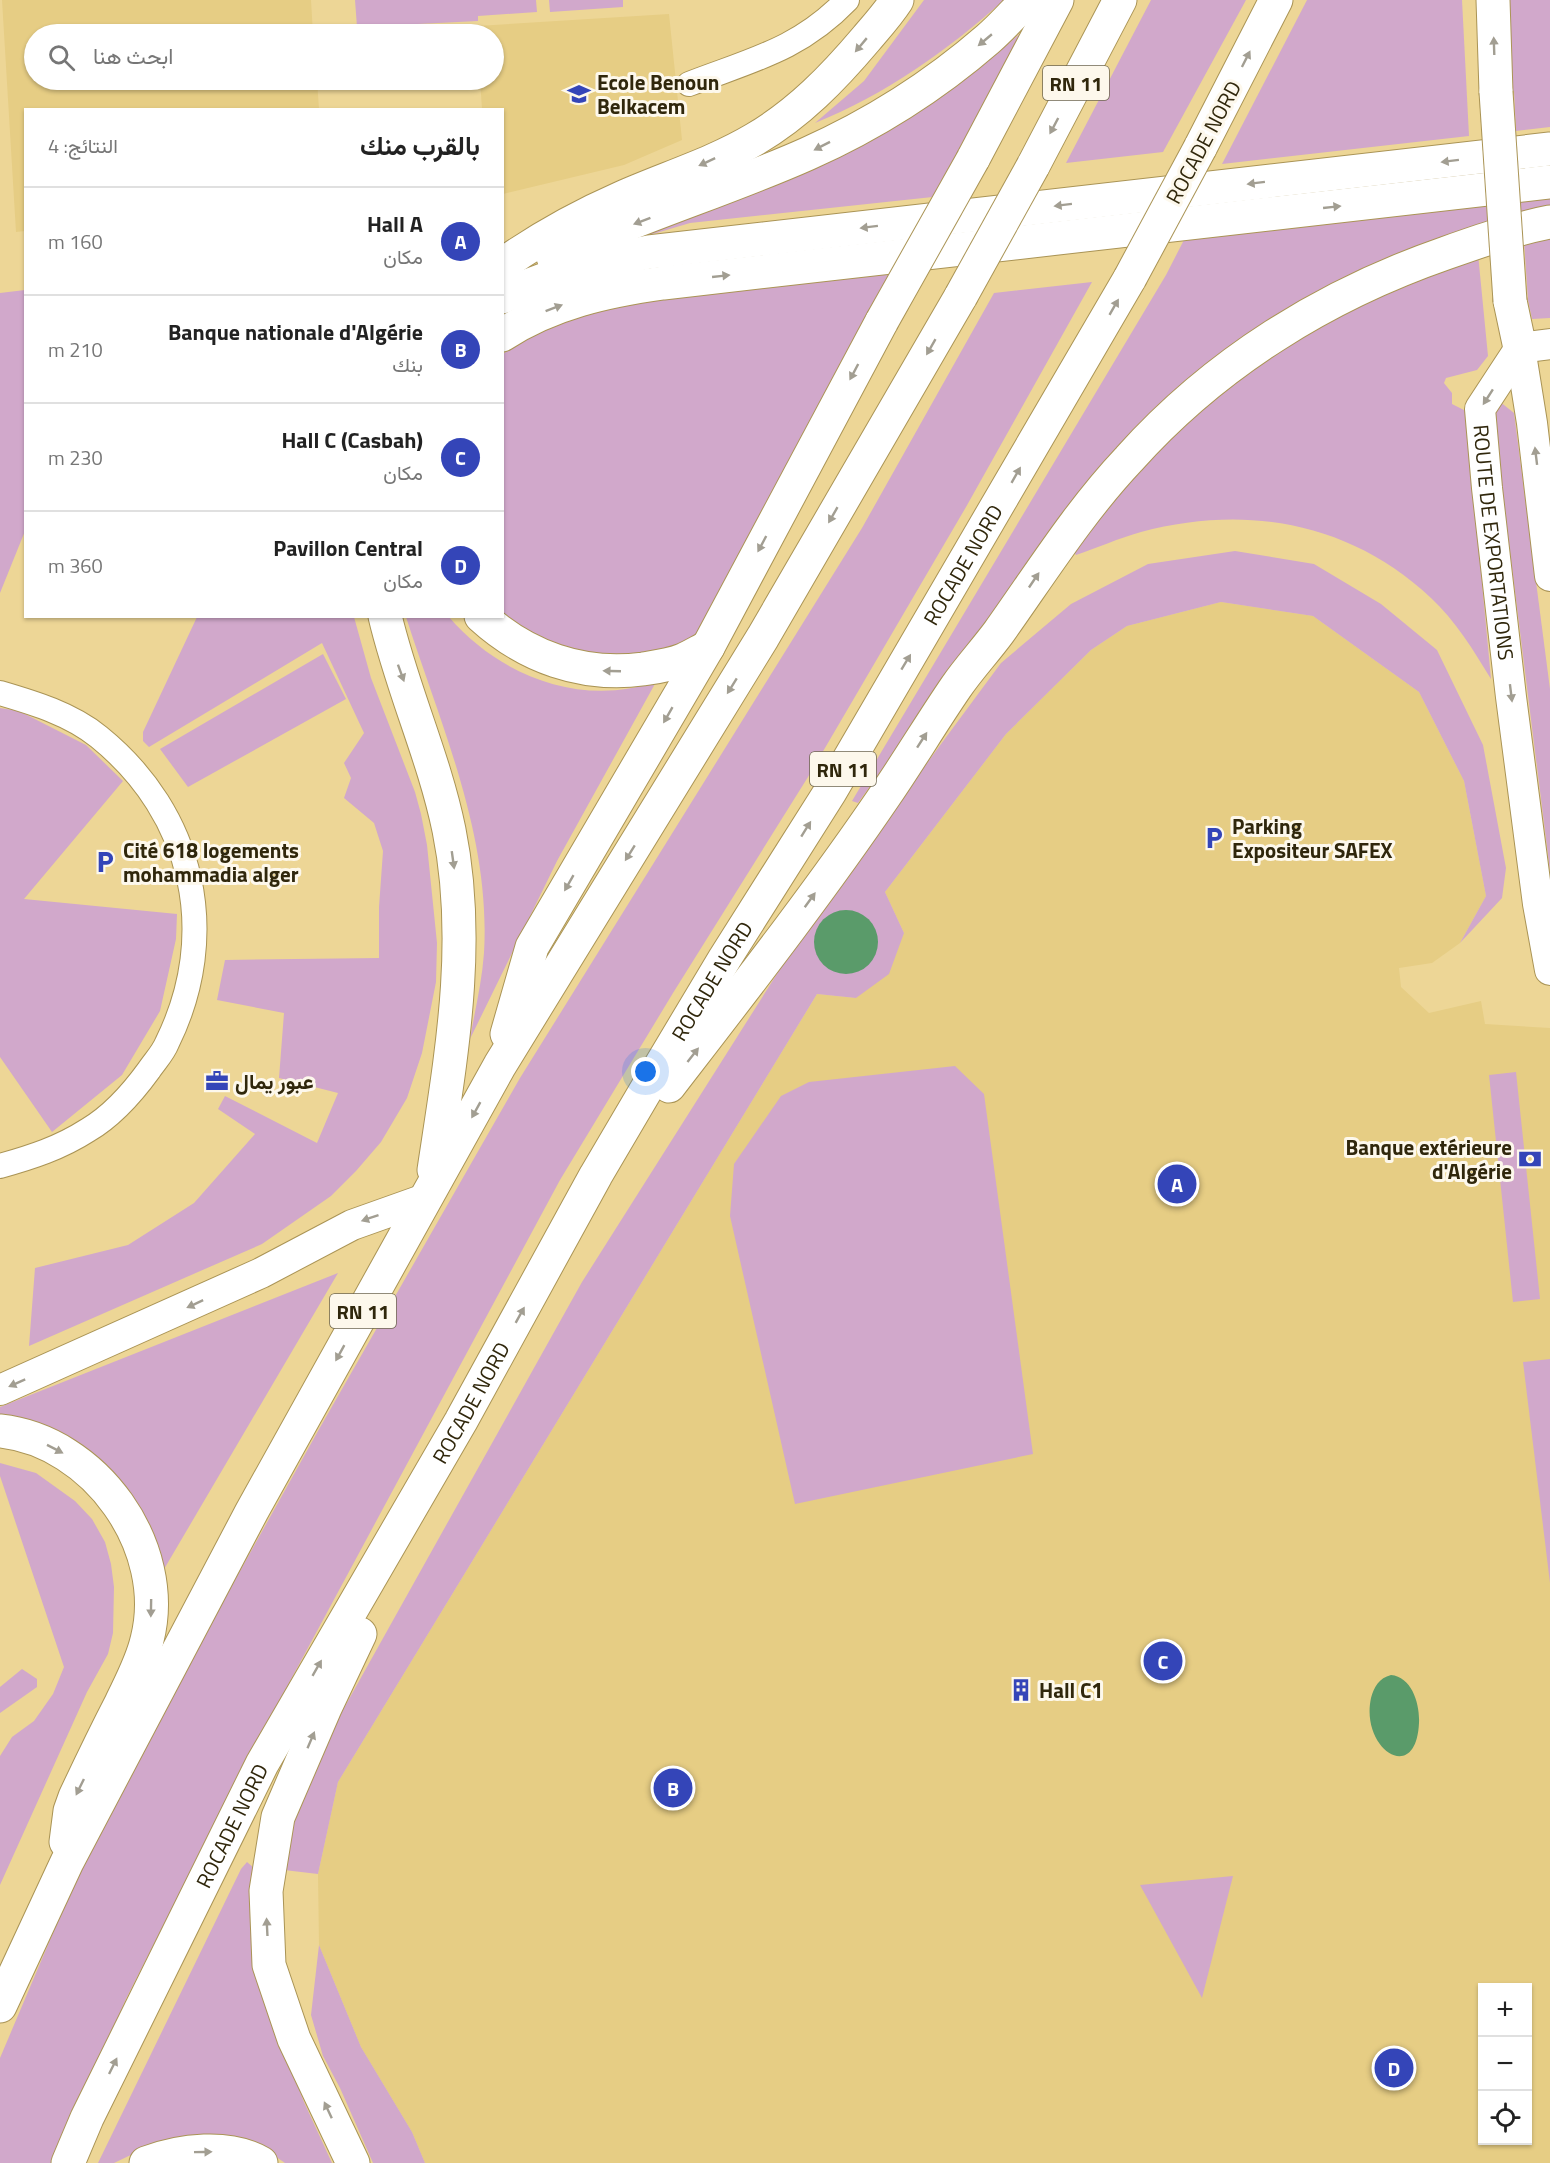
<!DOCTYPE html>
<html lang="ar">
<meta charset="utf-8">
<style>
:root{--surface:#fff;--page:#f6f6f6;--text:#222;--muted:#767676;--line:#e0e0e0;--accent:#3445b8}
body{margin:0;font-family:"Titillium Web",Vazirmatn,sans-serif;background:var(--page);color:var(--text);direction:rtl}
.controls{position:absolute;right:18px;bottom:18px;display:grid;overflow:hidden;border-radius:0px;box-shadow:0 2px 4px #0004}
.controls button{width:54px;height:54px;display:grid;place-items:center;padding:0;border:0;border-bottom:2px solid var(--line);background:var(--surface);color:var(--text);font:30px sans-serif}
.you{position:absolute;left:646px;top:1072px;width:21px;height:21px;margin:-15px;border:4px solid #fff;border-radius:50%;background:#1a73e8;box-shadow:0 0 0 9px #1a73e833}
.badge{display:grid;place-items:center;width:39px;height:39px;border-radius:50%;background:var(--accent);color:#fff;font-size:20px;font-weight:700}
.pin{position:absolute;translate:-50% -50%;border:3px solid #fff;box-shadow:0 2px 6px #0006}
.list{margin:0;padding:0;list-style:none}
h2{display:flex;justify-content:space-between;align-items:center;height:78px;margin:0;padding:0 24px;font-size:26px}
h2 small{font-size:20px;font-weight:400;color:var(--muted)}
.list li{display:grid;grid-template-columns:39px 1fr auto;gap:18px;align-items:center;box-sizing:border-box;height:108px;padding:0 24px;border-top:2px solid var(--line)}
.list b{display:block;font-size:22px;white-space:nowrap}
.list p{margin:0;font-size:20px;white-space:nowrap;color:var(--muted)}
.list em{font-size:20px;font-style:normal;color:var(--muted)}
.icon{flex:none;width:33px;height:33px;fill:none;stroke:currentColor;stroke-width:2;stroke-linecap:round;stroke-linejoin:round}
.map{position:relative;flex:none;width:1550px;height:2163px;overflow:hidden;direction:ltr}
.search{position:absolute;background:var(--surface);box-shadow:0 2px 4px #0004;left:24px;top:24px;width:480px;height:66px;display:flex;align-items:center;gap:15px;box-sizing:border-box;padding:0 21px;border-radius:33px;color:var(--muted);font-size:22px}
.panel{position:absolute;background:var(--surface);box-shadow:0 2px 4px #0004;left:24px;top:108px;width:480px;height:510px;border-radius:0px;direction:rtl}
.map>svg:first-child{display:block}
.built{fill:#e6cd84;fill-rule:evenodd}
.green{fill:#d1a8cb}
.water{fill:#5a9b6a}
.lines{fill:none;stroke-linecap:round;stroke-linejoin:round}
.minor-casing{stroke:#aa9455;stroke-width:26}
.tertiary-casing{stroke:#aa9455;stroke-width:32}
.motorway-casing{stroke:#aa9455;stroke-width:35}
.minor{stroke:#fff;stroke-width:24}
.tertiary{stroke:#fff;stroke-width:30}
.motorway{stroke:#fff;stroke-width:33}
.motorway-bridge-casing{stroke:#aa9455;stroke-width:35;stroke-linecap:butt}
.motorway-bridge{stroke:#fff;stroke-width:33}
.oneway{fill:#a29e92}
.labels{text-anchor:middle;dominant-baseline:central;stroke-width:6;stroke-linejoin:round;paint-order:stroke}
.shield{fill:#fdf8ec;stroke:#6e664f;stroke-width:1.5}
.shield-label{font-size:20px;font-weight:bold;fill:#30270c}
.poi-label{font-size:21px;font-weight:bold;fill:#30270c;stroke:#fdf8ec;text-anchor:start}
.street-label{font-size:21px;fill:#30270c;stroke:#fdf8ec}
</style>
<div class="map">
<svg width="1550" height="2163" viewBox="0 0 1550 2163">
<rect width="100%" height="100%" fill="#edd696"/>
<!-- built -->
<g class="built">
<polygon points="2,0 311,0 313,34 34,34 34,80 317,80 319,109 26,110 25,231 16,232"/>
<polygon points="669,14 682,140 624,165 503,194 502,110 482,109 480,80 494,80 494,34 478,34 477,26"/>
<path d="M 1221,602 L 1313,616 L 1419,692 L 1464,781 L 1486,896 L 1460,943 L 1432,963 L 1399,968 L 1401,987 L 1429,1013 L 1481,1001 L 1485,1024 L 1550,1028 L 1550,2163 L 425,2163 L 412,2132 L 361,2047 L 319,1945 L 318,1874 L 338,1782 L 817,994 L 856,998 L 904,933 L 885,892 L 1006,734 L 1091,650 L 1127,626 ZM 1482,1988 L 1528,1988 L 1528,2140 L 1482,2140 Z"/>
</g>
<!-- green -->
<g class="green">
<polygon points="355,0 536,0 537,12 478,16 478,21 357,27"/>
<polygon points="549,0 623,0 623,7 550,12"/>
<path d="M 924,0 L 1004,0 C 948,50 885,95 815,123 L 864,81 Z"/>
<polygon points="1151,0 1246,0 1163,152 1066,163"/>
<polygon points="1307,0 1462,0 1469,136 1222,164"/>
<polygon points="1507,0 1550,0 1550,127 1516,131 1514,91 1508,91"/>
<polygon points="1044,13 942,196 690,223 626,242 925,105 975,72"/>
<polygon points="1550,194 1550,208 1306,300 991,618 858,803 852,801 1166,275 1186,236"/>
<polygon points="1550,235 1550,318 1532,319 1528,300 1524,241"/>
<path d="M 1478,254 L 1488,356 L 1477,370 L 1446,378 L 1444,383 L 1452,393 L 1452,404 L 1466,411 L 1491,679 C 1474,651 1455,620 1431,598 C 1350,522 1246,504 1141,532 C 1119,538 1097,548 1076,555 L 1070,547 L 1163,436 L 1315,324 Z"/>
<polygon points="895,268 699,637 656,656 582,660 502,616 503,354 528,337 604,306"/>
<polygon points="1092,282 966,507 808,777 673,993 560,1180 240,1774 126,1999 54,2163 0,2163 0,2058 72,1888 158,1718 318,1431 520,1078 862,528 994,293"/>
<polygon points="25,290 25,531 0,593 0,293"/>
<polygon points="1499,401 1514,413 1550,689 1550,871 1493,416"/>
<polygon points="1235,551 1314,564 1381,604 1437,650 1483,745 1506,868 1502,898 1460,943 1486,896 1464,781 1419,692 1313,616 1221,602 1127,626 1091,650 1006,734 885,892 904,933 889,974 856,998 817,994 338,1782 318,1874 284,1870 301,1785 582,1282 813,917 1001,663 1071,604 1148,564"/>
<polygon points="197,617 354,617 371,678 415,792 421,814 427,845 437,943 436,982 422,1053 407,1098 381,1142 356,1171 331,1196 262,1244 29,1346 35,1268 128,1245 194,1203 255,1134 218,1109 225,1096 317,1143 338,1093 279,1078 284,1013 217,1000 225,960 379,958 379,907 383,851 374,823 344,798 351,778 344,763 364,733 322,643 149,747 143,741 143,732"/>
<path d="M 406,617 L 449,617 C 500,676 580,707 656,682 L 557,861 L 470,1039 C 475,1010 482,982 484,953 C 491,836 441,726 406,617 Z"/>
<polygon points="323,654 346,699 188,787 160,749"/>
<polygon points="0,708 19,711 86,745 123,781 24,899 177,914 176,939 160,1011 122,1075 52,1132 0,1057"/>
<polygon points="955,1066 984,1094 1033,1454 795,1504 730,1216 734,1164 781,1096 809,1082"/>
<polygon points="1516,1072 1540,1299 1513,1302 1489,1075"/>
<polygon points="338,1273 160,1576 131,1504 92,1453 32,1424 0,1417 0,1407"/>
<polygon points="1550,1359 1550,1583 1523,1362"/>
<polygon points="0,1463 36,1473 75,1501 92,1519 105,1542 111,1564 114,1587 113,1633 108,1654 87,1692 0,1885 0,1756 12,1737 34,1721 53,1694 64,1667 0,1476"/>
<polygon points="22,1669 37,1679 37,1687 0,1713 0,1687"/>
<polygon points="247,1862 254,1868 282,2045 304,2102 332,2163 285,2163 266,2150 231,2137 190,2135 156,2143 114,2163 98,2163 241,1869"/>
<polygon points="1233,1876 1202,1998 1140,1885"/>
<polygon points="319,1945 361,2047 412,2132 425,2163 373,2163 340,2088 323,2056 311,2015"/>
</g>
<!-- water -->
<g class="water">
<circle cx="846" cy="942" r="32"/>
<path d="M 1391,1675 C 1412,1677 1420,1704 1419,1723 C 1416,1786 1360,1749 1371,1698 C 1374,1687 1379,1678 1391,1675 Z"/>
</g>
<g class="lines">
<!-- minor casing -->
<g class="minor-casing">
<g id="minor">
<path d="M 689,84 C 751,60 799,50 847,0"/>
<path d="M 0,693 C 34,703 71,714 99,737 C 194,814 221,934 167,1043 C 163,1053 155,1061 149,1070 C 133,1092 112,1116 88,1130 C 60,1148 32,1157 0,1166"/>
</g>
</g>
<!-- tertiary casing -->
<g class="tertiary-casing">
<g id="tertiary">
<path id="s1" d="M 1520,348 L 1480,409 L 1487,488 L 1511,697 L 1538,904 L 1550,970"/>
<polyline points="1520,348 1532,423 1550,576"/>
<polyline points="1520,348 1550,344"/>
<polyline points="0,1390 261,1273 352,1225 425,1199"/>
</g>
</g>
<!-- motorway casing -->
<g class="motorway-casing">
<g id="motorway">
<polyline points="1493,0 1496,92"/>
<polyline points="1200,148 1276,0"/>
<polyline points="973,159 1057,0"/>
<polyline points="1033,166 1120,0"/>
<path d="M 553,257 C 635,217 724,191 807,154 C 872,125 935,85 988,39 C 1002,27 1014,13 1027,0"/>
<path d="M 502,265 C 540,238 580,216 621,198 C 666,178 713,164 755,139 C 799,113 833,78 866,39 C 877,26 888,14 897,0"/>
<path d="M 502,297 C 551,274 597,262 649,252 L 1550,149"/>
<polyline points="1510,301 1520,348"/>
<path d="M 502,335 C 551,303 606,291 663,283 L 1550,182"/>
<path d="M 385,616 C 402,689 434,757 449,830 C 472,943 451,1057 434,1170"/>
<path d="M 481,616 C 526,657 582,677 643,669 C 656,667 671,665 683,660 C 692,656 700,651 708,647"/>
<polyline points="507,1034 532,947 708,647 882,321"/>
<path d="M 669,1086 C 743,990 818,894 886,794 C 910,759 932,722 956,687 C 969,668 985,651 999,632 C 1041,573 1079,512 1129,459 C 1215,363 1325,295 1446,253 C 1480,241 1514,229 1550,222"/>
<path d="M 0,1431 C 95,1441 171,1547 147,1640 C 142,1662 131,1682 121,1703 C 105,1734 90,1765 75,1797 L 70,1811 L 66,1842"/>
<polyline points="0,2006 67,1862 252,1511 500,1065 763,637 961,296"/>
<path id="s2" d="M 68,2163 L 87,2118 L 262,1764 L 461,1421 L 596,1175 L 646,1090 L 725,958 L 830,792 L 1130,278"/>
<path d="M 146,2163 C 180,2150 229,2144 261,2163"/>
<polyline points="353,2163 294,2039 269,1965 266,1891 278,1817 325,1708 360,1634"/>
</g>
</g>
<!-- minor -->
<use href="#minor" class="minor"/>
<!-- tertiary -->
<use href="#tertiary" class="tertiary"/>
<!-- motorway -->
<use href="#motorway" class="motorway"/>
<!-- motorway-bridge casing -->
<g class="motorway-bridge-casing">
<g id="motorway-bridge">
<polyline points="1496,92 1510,301"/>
<polyline points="1130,278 1200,148"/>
<polyline points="961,296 1033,166"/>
<polyline points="882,321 973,159"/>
</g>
</g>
<!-- motorway-bridge -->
<use href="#motorway-bridge" class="motorway-bridge"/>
</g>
<!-- one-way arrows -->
<defs><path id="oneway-solid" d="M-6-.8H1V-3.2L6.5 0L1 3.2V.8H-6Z" transform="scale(1.5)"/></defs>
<g class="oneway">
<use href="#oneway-solid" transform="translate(985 40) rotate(140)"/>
<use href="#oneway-solid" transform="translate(861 45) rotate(130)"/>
<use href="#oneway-solid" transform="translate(1494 46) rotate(-92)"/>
<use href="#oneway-solid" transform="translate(1246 59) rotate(-63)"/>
<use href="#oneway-solid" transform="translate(1054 126) rotate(118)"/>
<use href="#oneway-solid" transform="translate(822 146) rotate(153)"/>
<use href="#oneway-solid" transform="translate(1450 161) rotate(173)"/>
<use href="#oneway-solid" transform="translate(707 162) rotate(155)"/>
<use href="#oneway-solid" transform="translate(1256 183) rotate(173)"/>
<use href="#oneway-solid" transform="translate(1063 205) rotate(173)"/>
<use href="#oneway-solid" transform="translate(1332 207) rotate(-6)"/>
<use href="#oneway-solid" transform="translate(642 221) rotate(159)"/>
<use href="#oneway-solid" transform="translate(869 227) rotate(173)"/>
<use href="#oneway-solid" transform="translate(721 276) rotate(-6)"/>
<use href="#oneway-solid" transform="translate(1114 307) rotate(-60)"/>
<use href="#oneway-solid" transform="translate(554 308) rotate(-21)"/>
<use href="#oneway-solid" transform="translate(931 347) rotate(120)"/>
<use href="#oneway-solid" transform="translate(854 372) rotate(118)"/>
<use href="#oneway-solid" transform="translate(1488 397) rotate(123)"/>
<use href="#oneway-solid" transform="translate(1536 456) rotate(-97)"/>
<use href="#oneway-solid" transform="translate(1016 475) rotate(-60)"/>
<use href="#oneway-solid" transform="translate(833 515) rotate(120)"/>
<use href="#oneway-solid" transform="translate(762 544) rotate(118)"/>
<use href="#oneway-solid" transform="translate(1034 580) rotate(-56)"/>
<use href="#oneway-solid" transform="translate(906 662) rotate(-59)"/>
<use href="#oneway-solid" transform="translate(612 671) rotate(-178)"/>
<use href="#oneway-solid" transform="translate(401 673) rotate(70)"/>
<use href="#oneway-solid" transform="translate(732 686) rotate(122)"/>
<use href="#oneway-solid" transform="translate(1511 693) rotate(83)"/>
<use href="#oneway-solid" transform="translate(668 715) rotate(120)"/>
<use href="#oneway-solid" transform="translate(922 740) rotate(-57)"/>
<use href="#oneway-solid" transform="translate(806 829) rotate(-58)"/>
<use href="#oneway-solid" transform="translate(630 853) rotate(122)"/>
<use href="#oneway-solid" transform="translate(453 860) rotate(82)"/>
<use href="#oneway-solid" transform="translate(569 883) rotate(120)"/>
<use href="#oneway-solid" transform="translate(810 900) rotate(-54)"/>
<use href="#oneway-solid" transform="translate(693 1055) rotate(-52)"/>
<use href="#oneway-solid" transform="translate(476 1110) rotate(119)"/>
<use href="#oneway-solid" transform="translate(370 1218) rotate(161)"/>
<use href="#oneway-solid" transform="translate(195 1304) rotate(155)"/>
<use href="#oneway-solid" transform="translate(520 1315) rotate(-61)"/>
<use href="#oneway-solid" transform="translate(340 1353) rotate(119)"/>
<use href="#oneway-solid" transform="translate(17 1383) rotate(156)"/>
<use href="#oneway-solid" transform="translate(55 1449) rotate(27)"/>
<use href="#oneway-solid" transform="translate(151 1608) rotate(91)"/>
<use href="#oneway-solid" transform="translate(317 1668) rotate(-60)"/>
<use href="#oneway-solid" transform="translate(311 1740) rotate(-67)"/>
<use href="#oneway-solid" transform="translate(80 1787) rotate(116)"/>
<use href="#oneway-solid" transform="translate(267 1927) rotate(-93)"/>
<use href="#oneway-solid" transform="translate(113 2066) rotate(-64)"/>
<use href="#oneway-solid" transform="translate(328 2110) rotate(-115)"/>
<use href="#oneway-solid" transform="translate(203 2152) rotate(-1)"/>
</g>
<!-- icons -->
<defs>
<g id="school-bare" transform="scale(1.8)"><path d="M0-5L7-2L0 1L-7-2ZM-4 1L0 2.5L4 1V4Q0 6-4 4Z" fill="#3445b8" stroke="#fdf8ec" stroke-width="2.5" paint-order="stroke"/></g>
<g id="parking-bare" transform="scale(1.8)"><path d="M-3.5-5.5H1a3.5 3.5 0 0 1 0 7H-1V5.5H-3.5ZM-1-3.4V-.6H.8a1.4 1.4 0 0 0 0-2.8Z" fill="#3445b8" stroke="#fdf8ec" stroke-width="2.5" paint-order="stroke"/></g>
<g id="office-bare" transform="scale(1.8)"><path d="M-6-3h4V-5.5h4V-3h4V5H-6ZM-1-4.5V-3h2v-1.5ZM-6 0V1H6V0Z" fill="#3445b8" stroke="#fdf8ec" stroke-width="2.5" paint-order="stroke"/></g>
<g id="bank-bare" transform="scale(1.8)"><path d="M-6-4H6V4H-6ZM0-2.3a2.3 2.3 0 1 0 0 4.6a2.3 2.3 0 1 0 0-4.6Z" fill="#3445b8" stroke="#fdf8ec" stroke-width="2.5" paint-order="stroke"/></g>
<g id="building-bare" transform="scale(1.8)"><path d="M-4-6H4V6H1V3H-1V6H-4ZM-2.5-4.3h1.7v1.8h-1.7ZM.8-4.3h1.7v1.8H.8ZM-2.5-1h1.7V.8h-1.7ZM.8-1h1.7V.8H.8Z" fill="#3445b8" stroke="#fdf8ec" stroke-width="2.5" paint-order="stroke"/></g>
</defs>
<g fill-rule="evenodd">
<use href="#school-bare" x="579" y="94"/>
<use href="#parking-bare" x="1214" y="838"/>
<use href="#parking-bare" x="105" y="862"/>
<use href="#office-bare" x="217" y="1081"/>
<use href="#bank-bare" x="1530" y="1159"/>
<use href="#building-bare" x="1021" y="1690"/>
</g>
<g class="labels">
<!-- shield labels -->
<g class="shield">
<rect x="1043" y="66" width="66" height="34" rx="4.5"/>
<rect x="810" y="752" width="66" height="34" rx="4.5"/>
<rect x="330" y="1294" width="66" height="34" rx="4.5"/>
</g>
<g class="shield-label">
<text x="1076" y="83">RN 11</text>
<text x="843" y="769">RN 11</text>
<text x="363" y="1311">RN 11</text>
</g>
<!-- poi labels -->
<g class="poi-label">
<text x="597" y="82">Ecole Benoun<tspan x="597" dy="24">Belkacem</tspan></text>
<text x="1232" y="826">Parking<tspan x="1232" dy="24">Expositeur SAFEX</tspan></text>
<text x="123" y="850">Cité 618 logements<tspan x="123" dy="24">mohammadia alger</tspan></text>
<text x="235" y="1081">عبور يمال</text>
<text x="1512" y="1147" text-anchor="end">Banque extérieure<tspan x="1512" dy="24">d'Algérie</tspan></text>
<text x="1039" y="1690">Hall C1</text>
</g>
<!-- street labels -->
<g class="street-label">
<text transform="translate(1203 142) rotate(-62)">ROCADE NORD</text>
<text stroke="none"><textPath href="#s1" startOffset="207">ROUTE DE EXPORTATIONS</textPath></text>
<text stroke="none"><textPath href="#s2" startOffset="1833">ROCADE NORD</textPath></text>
<text stroke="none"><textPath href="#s2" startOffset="1347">ROCADE NORD</textPath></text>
<text stroke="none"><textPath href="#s2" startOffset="861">ROCADE NORD</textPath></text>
<text stroke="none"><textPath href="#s2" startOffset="375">ROCADE NORD</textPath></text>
</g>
</g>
</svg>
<div class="controls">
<button>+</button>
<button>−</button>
<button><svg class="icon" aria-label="locate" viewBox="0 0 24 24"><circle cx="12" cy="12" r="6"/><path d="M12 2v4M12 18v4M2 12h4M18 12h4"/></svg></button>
</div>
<div class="you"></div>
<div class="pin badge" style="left:1177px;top:1184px">A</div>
<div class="pin badge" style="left:673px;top:1788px">B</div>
<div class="pin badge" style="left:1163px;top:1661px">C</div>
<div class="pin badge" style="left:1394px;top:2068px">D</div>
<div class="search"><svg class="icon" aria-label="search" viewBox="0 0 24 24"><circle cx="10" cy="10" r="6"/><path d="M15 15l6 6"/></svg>ابحث هنا</div>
<section class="panel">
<h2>بالقرب منك<small>النتائج: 4</small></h2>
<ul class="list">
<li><span class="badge">A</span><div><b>Hall A</b><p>مكان</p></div><em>160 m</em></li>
<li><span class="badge">B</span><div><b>Banque nationale d'Algérie</b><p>بنك</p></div><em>210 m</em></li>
<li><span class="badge">C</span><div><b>Hall C (Casbah)</b><p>مكان</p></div><em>230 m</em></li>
<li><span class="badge">D</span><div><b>Pavillon Central</b><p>مكان</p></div><em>360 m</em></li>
</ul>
</section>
</div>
